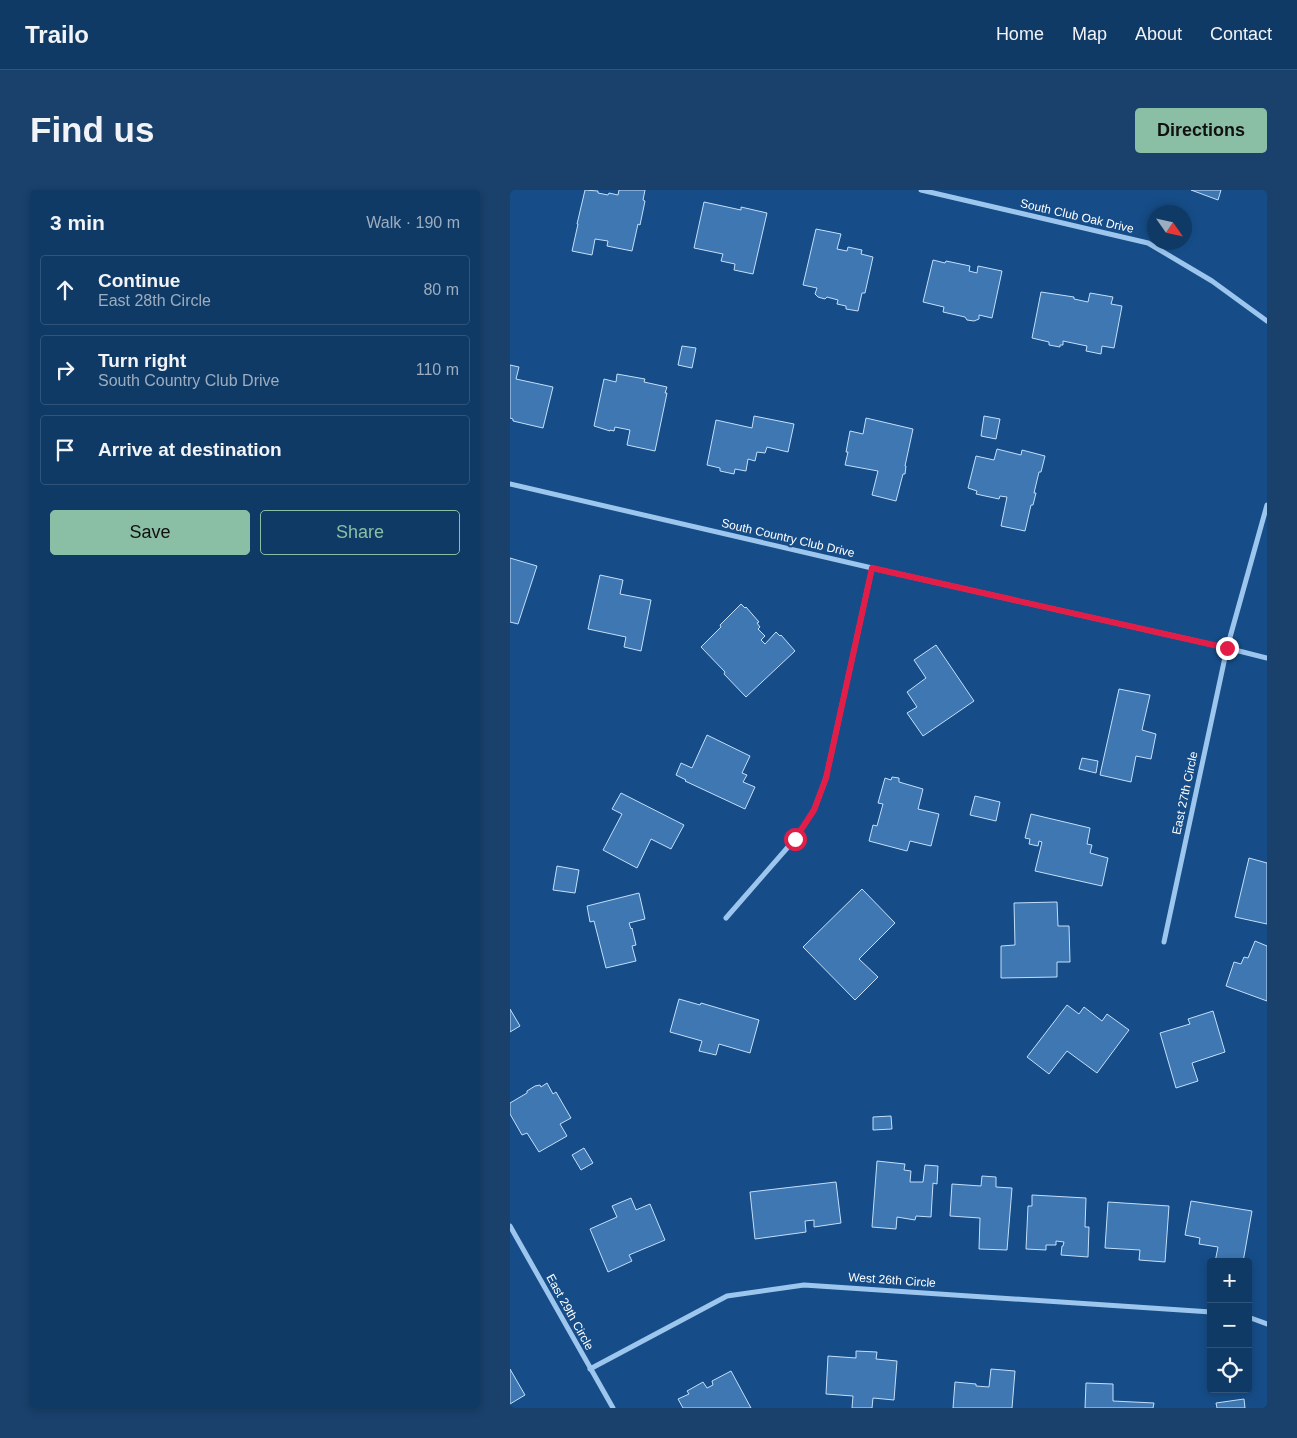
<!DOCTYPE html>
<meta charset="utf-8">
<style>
:root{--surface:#103a66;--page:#19416c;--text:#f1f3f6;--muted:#9cadbf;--line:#30547a;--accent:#8abfa5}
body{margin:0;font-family:Helvetica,sans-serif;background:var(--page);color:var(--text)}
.controls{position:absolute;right:15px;bottom:15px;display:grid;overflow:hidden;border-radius:5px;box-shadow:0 2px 8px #0003}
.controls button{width:45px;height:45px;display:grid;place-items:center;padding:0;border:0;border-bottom:1px solid var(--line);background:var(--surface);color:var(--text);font:25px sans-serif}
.compass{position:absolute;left:637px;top:15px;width:45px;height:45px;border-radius:50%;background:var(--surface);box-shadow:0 2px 8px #0003;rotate:124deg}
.stop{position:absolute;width:15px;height:15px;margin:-11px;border:4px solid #e11d48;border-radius:50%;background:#fff}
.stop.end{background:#e11d48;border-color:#fff;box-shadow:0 1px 5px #0008}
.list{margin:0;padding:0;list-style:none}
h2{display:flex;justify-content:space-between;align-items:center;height:65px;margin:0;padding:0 20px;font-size:21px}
h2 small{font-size:16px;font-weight:400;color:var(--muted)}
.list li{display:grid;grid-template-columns:32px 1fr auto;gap:15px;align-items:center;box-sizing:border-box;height:70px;margin:0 10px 10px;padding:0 10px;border:1px solid var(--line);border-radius:5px}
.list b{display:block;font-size:19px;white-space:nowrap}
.list p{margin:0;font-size:16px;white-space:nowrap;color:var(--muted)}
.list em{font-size:16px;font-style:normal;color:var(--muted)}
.actions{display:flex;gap:10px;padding:15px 20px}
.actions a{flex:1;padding:11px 0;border:1px solid var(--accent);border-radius:5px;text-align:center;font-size:18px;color:var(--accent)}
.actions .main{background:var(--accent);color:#111}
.icon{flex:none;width:28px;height:28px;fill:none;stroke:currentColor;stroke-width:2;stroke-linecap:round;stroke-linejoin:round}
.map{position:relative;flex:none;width:757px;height:1218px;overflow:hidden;border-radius:5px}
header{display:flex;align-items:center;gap:30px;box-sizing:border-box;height:70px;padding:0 25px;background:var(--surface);border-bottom:1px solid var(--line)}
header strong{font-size:24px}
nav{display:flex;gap:28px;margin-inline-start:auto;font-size:18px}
.intro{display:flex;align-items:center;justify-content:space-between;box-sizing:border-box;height:120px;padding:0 30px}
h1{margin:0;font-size:35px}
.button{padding:12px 22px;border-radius:5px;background:var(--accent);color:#111;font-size:18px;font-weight:700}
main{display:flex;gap:30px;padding:0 30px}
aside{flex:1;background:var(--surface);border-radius:5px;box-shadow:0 2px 8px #0003}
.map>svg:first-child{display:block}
.building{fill:#3e77b2;stroke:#c3dffa}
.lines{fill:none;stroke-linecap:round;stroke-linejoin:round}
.minor{stroke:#9dc6ee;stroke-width:5}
.route{stroke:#e11d48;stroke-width:6}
.labels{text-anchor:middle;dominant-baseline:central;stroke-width:4.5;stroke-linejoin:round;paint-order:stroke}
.street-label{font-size:12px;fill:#fff;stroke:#164d88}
</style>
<header>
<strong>Trailo</strong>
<nav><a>Home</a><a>Map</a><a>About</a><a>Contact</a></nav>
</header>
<div class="intro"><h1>Find us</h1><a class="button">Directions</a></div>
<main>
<aside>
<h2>3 min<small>Walk · 190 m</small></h2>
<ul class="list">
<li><svg class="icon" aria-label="ahead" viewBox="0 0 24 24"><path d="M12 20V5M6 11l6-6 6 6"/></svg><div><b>Continue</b><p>East 28th Circle</p></div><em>80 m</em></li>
<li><svg class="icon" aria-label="right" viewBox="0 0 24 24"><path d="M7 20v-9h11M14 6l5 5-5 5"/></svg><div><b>Turn right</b><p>South Country Club Drive</p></div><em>110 m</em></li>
<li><svg class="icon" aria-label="arrive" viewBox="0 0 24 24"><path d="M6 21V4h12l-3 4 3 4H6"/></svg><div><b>Arrive at destination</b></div></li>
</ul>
<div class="actions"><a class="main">Save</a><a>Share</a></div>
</aside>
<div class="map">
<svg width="757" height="1218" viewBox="0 0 757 1218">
<rect width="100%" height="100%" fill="#164d88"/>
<!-- building -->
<g class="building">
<polygon points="75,0 88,1 88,3 98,5 99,3 108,5 109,0 135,0 133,10 135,11 130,35 128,34 122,61 97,56 98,51 85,49 82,65 62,61 68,34 67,34"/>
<polygon points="681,0 711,0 708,10"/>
<polygon points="194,12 231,20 231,17 257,23 243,84 224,80 225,74 211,71 213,64 184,58"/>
<polygon points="306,39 331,44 327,59 337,61 338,57 352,60 351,64 363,67 355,103 352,103 348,121 336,119 336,116 327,114 328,110 317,107 315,109 308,107 305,104 307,98 293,95"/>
<polygon points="423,70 435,73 436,71 460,76 459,81 467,83 468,76 492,81 482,128 469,125 469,129 464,131 457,130 455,127 433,122 434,117 413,112"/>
<polygon points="531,102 564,107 564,109 578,112 580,103 603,107 601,114 612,116 604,158 592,156 591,164 576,161 577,156 553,151 553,155 550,155 550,157 539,155 539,152 522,148"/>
<polygon points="172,156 186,158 182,178 168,175"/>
<polygon points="0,175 9,177 6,189 43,197 33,238 3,231 3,229 0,228"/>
<polygon points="107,184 135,189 134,192 157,197 155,203 157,203 145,261 117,255 120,240 105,237 104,241 100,240 100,241 84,236 94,189 106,192"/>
<polygon points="244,226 284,234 278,262 257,257 255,263 247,262 245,271 238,269 236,281 225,279 224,284 210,281 210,278 197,275 206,230 242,238"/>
<polygon points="474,226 490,229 486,249 471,246"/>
<polygon points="356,228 403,239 395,276 396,276 395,284 393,284 386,311 362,305 368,281 335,275 338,262 336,262 340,241 353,244"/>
<polygon points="487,259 511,265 512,260 535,266 531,282 529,282 524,303 526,303 523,315 521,315 515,341 491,336 497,307 490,306 489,309 466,304 467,301 458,298 466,266 484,270"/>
<polygon points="0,368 27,376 8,434 0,432"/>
<polygon points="90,385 113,390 110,404 141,410 131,461 114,457 116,447 78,439"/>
<polygon points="231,414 235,418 236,417 249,432 247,433 250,437 248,439 255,446 251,450 255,454 266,442 270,446 271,445 285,461 236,507 214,484 215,482 191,457 211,437 210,435"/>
<polygon points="426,455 464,511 413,546 397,523 407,517 397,502 416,488 404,470"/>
<polygon points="609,499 640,505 632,540 646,544 641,569 626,566 621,592 590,585"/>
<polygon points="197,545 240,566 232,583 237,585 233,592 245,597 235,619 175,591 176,590 166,585 171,573 182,578"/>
<polygon points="572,568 588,571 586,583 569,579"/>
<polygon points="382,587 389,588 389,592 413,599 408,619 429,624 421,656 400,651 397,661 359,651 363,635 367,636 373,614 368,613 375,588 381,590"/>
<polygon points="111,603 174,635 161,659 141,649 127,678 93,660 112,624 102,619"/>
<polygon points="465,606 490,612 486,631 460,625"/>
<polygon points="521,624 580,638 577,654 582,655 580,663 598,668 592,696 525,681 532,652 529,651 528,656 519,654 520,649 515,648"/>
<polygon points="739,668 757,673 757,734 725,727"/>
<polygon points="47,676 69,680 65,703 43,700"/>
<polygon points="352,699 385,733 349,769 368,787 345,810 293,757"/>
<polygon points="129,703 135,729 119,733 121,739 122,738 126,755 122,756 126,771 96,778 84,731 80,732 77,716"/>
<polygon points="547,712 548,736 559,736 560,772 547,772 547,787 491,788 491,756 505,755 504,713"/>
<polygon points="745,751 757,756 757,811 716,796 724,772 731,774 734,767 738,768"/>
<polygon points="169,809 190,815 191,813 249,830 240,863 209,854 206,865 189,861 192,851 160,842"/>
<polygon points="557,815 569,824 574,817 592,831 597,824 619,840 587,883 557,861 539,884 517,867"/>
<polygon points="0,819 10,836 0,842"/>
<polygon points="703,821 715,862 682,873 688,891 666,898 650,843 680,834 678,829"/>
<polygon points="37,893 43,904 46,902 61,928 50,934 57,946 29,962 17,943 12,945 0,924 0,913 17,903 17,901 25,896 30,895 31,897"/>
<polygon points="381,926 382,939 363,940 363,927"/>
<polygon points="74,958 83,973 71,980 62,965"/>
<polygon points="367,971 395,974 394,980 401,981 400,992 413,992 415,975 428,976 427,994 423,993 421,1027 406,1026 405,1030 387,1027 386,1039 362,1037"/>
<polygon points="472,986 486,987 486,997 502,998 497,1060 469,1059 470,1028 440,1026 442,994 471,996"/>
<polygon points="326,992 331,1033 304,1037 304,1030 295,1031 296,1042 245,1049 240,1002"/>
<polygon points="522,1005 576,1008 575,1037 579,1037 578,1067 551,1065 552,1056 553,1056 554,1052 546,1051 546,1055 536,1055 536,1060 516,1059 518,1016 522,1016"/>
<polygon points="121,1008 126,1020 140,1014 155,1050 119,1065 122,1071 98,1082 80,1039 107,1027 102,1016"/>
<polygon points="681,1011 742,1021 733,1072 705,1072 708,1057 689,1054 690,1048 675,1045"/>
<polygon points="598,1012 659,1016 655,1072 629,1070 630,1060 595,1058"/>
<polygon points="346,1161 367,1162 366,1169 387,1171 384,1210 363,1208 362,1218 342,1218 343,1206 316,1204 318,1166 346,1168"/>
<polygon points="0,1179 15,1205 0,1214"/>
<polygon points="481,1179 505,1181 502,1218 443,1218 445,1192 466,1194 466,1196 479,1197"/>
<polygon points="221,1181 241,1218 173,1218 168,1209 179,1204 177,1201 193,1192 197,1198 203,1195 202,1191"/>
<polygon points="576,1193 603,1194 603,1211 644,1213 643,1218 575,1218"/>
<polygon points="734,1209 735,1218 707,1218 706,1213"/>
</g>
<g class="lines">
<!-- minor -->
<g class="minor">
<polyline points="411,0 638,53 702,91 757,131"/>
<polyline points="0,294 362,378 717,458 757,468"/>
<polyline points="216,728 285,649 304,620 316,588 362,378"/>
<polyline points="654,752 717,458 757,315"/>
<polyline points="0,1036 103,1218"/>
<polyline points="738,1127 757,1134"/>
<polyline points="80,1179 217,1106 294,1095 701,1122"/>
</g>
</g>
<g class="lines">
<!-- route -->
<polyline class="route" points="285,649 304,620 316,588 362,378 717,458"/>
</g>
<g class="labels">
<!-- street labels -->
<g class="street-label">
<text transform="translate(567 26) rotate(13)">South Club Oak Drive</text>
<text transform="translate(278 348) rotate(13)">South Country Club Drive</text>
<text transform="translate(675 603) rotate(-78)">East 27th Circle</text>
<text transform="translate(382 1090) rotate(4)">West 26th Circle</text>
<text transform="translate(60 1122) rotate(61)">East 29th Circle</text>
</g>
</g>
</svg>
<div class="controls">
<button>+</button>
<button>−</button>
<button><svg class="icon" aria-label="locate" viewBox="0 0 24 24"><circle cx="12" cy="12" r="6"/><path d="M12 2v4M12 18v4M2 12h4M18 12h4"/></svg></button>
</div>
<svg class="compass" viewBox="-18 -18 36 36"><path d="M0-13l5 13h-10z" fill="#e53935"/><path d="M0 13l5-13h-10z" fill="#9cadbf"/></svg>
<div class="stop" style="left:285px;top:649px"></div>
<div class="stop end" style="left:717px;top:458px"></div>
</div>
</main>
